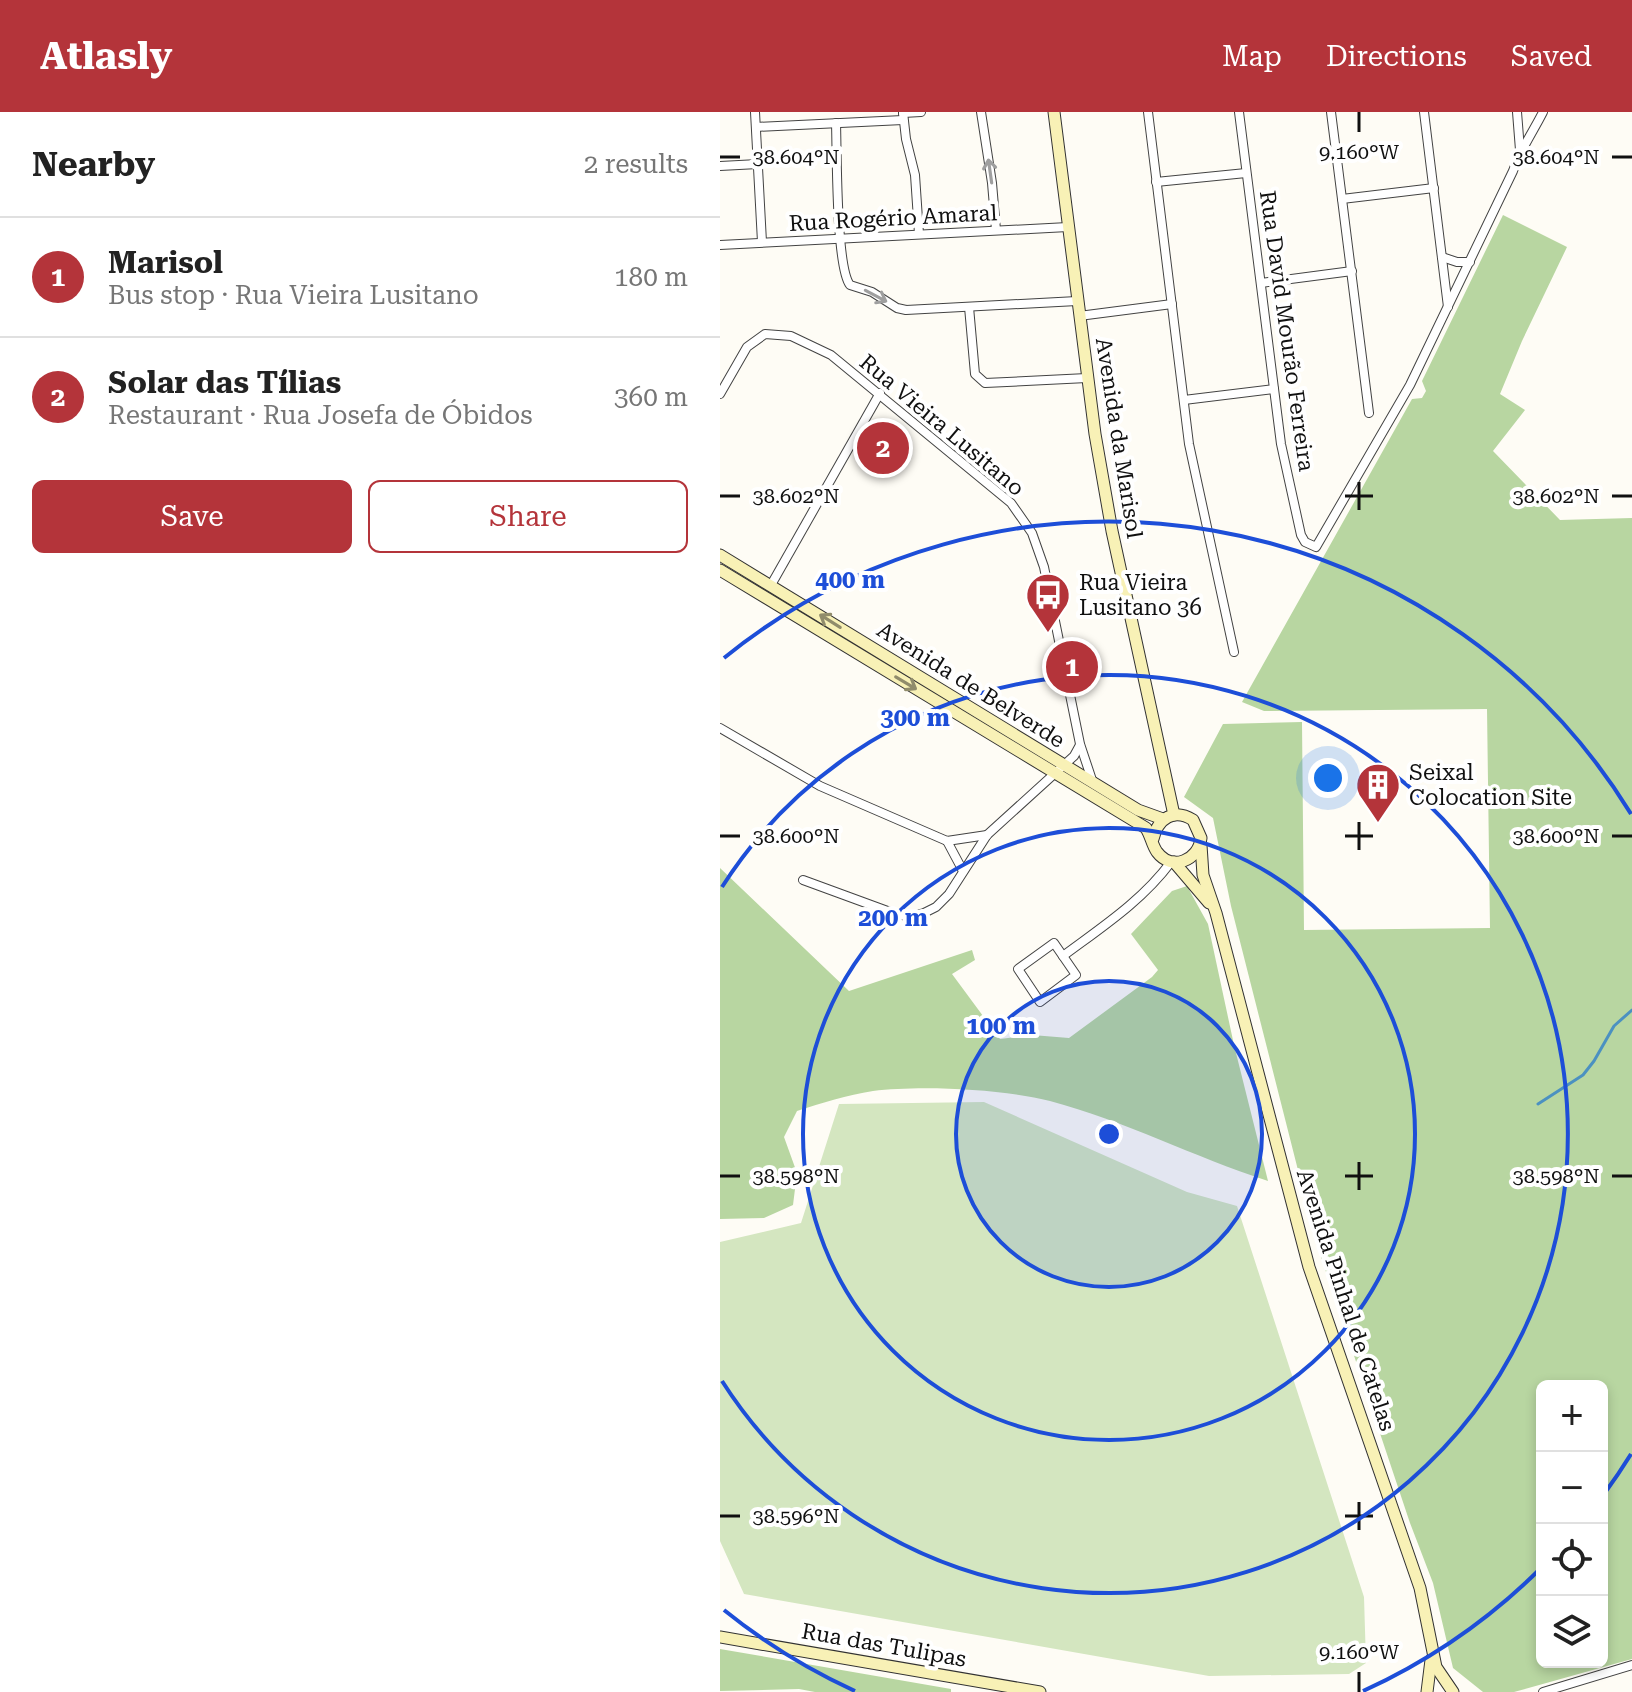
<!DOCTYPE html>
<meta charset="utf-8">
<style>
:root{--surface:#fff;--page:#f2f2f2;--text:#222;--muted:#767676;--line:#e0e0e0;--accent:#b4343a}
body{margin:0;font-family:"Roboto Serif",serif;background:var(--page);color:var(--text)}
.controls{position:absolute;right:24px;bottom:24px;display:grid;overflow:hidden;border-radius:12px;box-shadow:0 4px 12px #0003}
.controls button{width:72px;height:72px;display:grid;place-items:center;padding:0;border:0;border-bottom:2px solid var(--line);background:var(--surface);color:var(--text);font:40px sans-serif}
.you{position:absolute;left:608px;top:666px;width:28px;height:28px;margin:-20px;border:6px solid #fff;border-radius:50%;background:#1a73e8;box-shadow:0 0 0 12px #1a73e833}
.badge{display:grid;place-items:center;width:52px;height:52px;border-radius:50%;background:var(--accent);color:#fff;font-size:26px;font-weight:700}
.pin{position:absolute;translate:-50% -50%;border:4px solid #fff;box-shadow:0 2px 8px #0006}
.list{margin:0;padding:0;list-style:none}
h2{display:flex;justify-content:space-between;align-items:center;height:104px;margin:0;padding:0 32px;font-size:34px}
h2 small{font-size:26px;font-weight:400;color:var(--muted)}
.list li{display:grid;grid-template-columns:52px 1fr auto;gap:24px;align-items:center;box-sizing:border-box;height:120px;padding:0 32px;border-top:2px solid var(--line)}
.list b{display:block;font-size:30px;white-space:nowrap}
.list p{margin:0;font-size:26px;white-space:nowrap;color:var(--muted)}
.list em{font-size:26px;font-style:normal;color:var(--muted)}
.actions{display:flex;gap:16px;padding:24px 32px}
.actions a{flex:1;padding:18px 0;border:2px solid var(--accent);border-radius:12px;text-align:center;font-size:28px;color:var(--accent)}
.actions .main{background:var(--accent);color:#fff}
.icon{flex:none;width:44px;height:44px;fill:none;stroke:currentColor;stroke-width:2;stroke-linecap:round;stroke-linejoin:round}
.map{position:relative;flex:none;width:912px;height:1580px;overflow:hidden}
header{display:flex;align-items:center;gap:48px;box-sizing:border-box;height:112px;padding:0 40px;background:var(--accent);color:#fff}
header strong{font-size:38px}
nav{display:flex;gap:44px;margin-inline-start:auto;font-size:28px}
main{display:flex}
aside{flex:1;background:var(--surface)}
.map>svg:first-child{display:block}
.green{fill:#d4e6c0}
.forest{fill:#b8d6a1;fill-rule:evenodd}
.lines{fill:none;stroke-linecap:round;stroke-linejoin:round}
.stream{stroke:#4b91c1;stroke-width:3}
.street-casing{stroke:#434343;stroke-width:10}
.secondary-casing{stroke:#323232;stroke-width:13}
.street{stroke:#fff;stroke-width:8}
.secondary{stroke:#f8f1b6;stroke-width:11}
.oneway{stroke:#9f9f9f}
.oneway2{stroke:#908c6b}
.ticks{fill:none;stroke:#101010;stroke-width:3}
.ring{fill:none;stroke:#1d4ed8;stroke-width:4}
.labels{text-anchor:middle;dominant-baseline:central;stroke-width:8;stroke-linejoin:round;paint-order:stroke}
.street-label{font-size:22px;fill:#101010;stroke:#fff}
.poi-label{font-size:22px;fill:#101010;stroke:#fff;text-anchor:start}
.ticks-label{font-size:20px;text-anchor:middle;fill:#101010;stroke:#fff;stroke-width:8;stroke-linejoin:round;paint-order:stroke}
.centre{fill:#1d4ed8;stroke:#fff;stroke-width:4}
.ring-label{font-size:24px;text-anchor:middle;font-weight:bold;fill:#1d4ed8;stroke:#fff;stroke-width:8;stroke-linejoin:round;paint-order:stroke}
</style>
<header>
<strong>Atlasly</strong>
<nav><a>Map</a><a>Directions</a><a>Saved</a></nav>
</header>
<main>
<aside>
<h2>Nearby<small>2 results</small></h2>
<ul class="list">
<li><span class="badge">1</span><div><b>Marisol</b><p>Bus stop · Rua Vieira Lusitano</p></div><em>180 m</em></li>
<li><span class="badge">2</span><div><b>Solar das Tílias</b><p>Restaurant · Rua Josefa de Óbidos</p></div><em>360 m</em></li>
</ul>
<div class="actions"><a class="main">Save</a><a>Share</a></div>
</aside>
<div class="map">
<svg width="912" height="1580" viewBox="0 0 912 1580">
<rect width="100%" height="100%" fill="#fefcf5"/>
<!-- green -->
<polygon class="green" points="264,990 467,1080 517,1094 644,1485 646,1551 629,1562 489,1564 24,1482 0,1429 0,1130 81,1111 119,992"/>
<!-- forest -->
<g class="forest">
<path d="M 783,103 L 847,135 L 802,229 L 780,282 L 805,298 L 773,339 L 840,408 L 912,406 L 912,1547 L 794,1580 L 763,1580 L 733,1556 L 713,1471 L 690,1411 L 597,1133 L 511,794 L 493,706 L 464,685 L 503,612 L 582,610 L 584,818 L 770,816 L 767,597 L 544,599 L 522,590 L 692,287 L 702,286 L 706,279 L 702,269 ZM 822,1274 L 882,1274 L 882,1550 L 822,1550 Z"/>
<path d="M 0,756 L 129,879 L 252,838 L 255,848 L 232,862 L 280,927 L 312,923 L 349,926 L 432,865 L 438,858 L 411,822 L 452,779 L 467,774 L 488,812 L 514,933 L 548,1069 C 474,1045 405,1009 330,989 C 284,977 201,973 153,979 C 127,983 102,991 77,999 L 64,1025 L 77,1061 L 73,1093 L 44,1106 L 0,1107 Z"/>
<polygon points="0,1537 231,1577 231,1580 95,1580 79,1577 0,1579"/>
</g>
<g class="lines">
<!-- stream -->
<polyline class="stream" points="818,992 863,963 874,949 894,914 912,898"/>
<!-- street casing -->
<g class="street-casing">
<g id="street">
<polyline points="35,0 42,130"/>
<polyline points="183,0 186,27 195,63 199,122"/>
<polyline points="261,0 272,71 276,118"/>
<polyline points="428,0 469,332 514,540"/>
<path d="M 519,0 L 561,332 L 581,423 L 585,430 L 596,435 L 690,273 L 793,59 C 800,38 813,20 823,0"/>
<polyline points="611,0 649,301"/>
<polyline points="704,0 728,195"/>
<polyline points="797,0 800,38"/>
<polyline points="183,1 201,0"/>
<path d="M 116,11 C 117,40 116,155 130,173 L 152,180 L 177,196 L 186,198 L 357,189"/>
<polyline points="36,15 183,8"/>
<polyline points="0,54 38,52"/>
<polyline points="436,70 526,61"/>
<polyline points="622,87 714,76"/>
<polyline points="0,133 348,115"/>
<polyline points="722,145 737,150 750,150"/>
<polyline points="541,171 632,159"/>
<polyline points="249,195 255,262 265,271 367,266"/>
<polyline points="359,204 452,192"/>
<polyline points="0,282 27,235 45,222 71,224 111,243 291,391 312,421 324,455 360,632 372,668"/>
<polyline points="464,288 554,277"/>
<polyline points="51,473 160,281"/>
<polyline points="0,616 100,674 227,729 267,723"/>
<polyline points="227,729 243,759"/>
<polyline points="83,768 173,801 190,805 204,801 216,795 229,782 267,723 354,644 360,633"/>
<polygon points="334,831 356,863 320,890 298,857"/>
<path d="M 343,844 C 382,815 422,789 451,750"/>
<polyline points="823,1580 912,1553"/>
</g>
</g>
<!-- secondary casing -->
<g class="secondary-casing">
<g id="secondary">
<polyline points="334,0 375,322 392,419 454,703"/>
<polyline points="0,443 418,698 443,707"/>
<path d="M 0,458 L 426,716 C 431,724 432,733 437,740 C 452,760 479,748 481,726 L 473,708 C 454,696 438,706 433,727"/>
<polyline points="481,733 483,763 496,801 589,1155 700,1476 716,1555 733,1580"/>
<polyline points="454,750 489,791"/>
<polyline points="0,1525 320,1580"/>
<polyline points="707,1580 711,1548"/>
</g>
</g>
<!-- street -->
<use href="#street" class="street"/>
<!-- secondary -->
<use href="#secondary" class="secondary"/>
</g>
<!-- one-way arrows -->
<defs><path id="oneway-shaft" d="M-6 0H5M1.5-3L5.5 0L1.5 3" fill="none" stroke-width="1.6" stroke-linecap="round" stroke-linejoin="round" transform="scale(2)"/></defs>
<g class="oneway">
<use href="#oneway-shaft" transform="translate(270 59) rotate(-98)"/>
<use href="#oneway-shaft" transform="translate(156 184) rotate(28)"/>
</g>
<g class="oneway2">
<use href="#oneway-shaft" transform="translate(110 509) rotate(-148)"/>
<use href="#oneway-shaft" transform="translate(186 571) rotate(31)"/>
</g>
<!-- ticks -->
<path class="ticks" d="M 639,0 L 639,20M 0,45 L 20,45M 892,45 L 912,45M 639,370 L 639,398M 0,384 L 20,384M 625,384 L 653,384M 892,384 L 912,384M 639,710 L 639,738M 0,724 L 20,724M 625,724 L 653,724M 892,724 L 912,724M 639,1050 L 639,1078M 0,1064 L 20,1064M 625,1064 L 653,1064M 892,1064 L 912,1064M 639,1390 L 639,1418M 0,1404 L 20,1404M 625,1404 L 653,1404M 639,1560 L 639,1580"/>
<!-- distance rings -->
<circle cx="389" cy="1022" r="153" fill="#1d4ed8" fill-opacity=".12"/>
<g class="ring">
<circle cx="389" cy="1022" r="153"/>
<circle cx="389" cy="1022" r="306"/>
<path d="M2 775A459 459 0 1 1 2 1269"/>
<path d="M911 1342A612 612 0 0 1 884 1382M822 1455A612 612 0 0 1 643 1579M135 1579A612 612 0 0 1 4 1498M4 546A612 612 0 0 1 911 702"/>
</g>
<!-- icons -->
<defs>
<g id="bus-pin" transform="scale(2.3)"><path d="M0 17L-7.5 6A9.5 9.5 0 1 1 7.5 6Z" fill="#b4343a" stroke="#fff"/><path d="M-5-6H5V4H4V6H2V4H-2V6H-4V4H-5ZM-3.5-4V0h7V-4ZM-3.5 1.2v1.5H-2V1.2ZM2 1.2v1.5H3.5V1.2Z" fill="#fff"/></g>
<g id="building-pin" transform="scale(2.3)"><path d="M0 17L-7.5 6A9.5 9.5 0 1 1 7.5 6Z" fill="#b4343a" stroke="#fff"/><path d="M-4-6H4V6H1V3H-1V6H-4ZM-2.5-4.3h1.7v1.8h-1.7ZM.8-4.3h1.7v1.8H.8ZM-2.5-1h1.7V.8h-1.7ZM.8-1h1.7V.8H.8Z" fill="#fff"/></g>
</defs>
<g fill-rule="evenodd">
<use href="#bus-pin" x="328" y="483"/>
<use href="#building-pin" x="658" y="673"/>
</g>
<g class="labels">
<!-- street labels -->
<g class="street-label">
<text transform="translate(173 106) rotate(-3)">Rua Rogério Amaral</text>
<text transform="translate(567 219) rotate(82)">Rua David Mourão Ferreira</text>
<text transform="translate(222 313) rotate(40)">Rua Vieira Lusitano</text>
<text transform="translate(399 326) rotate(81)">Avenida da Marisol</text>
<text transform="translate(251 573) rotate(32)">Avenida de Belverde</text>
<text transform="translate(626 1188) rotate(72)">Avenida Pinhal de Catelas</text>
<text transform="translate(164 1533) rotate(10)">Rua das Tulipas</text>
</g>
<!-- poi labels -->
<g class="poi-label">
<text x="359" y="470">Rua Vieira<tspan x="359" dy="25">Lusitano 36</tspan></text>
<text x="689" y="660">Seixal<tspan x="689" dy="25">Colocation Site</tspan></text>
</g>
</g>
<g class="ticks-label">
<text x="639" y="47">9.160°W</text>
<text x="76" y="52">38.604°N</text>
<text x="836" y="52">38.604°N</text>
<text x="76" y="391">38.602°N</text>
<text x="836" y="391">38.602°N</text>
<text x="76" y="731">38.600°N</text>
<text x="836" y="731">38.600°N</text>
<text x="76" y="1071">38.598°N</text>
<text x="836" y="1071">38.598°N</text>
<text x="76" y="1411">38.596°N</text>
<text x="639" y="1547">9.160°W</text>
</g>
<circle cx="389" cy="1022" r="12" class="centre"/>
<g class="ring-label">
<text x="130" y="476">400 m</text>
<text x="195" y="614">300 m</text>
<text x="173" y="814">200 m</text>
<text x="281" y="922">100 m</text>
</g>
</svg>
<div class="controls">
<button>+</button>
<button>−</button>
<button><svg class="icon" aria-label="locate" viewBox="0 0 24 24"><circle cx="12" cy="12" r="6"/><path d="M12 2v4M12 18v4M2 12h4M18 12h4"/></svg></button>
<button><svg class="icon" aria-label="layers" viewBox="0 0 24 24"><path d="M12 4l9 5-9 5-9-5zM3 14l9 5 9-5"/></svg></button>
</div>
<div class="you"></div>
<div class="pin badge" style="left:352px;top:555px">1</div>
<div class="pin badge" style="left:163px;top:336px">2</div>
</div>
</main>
